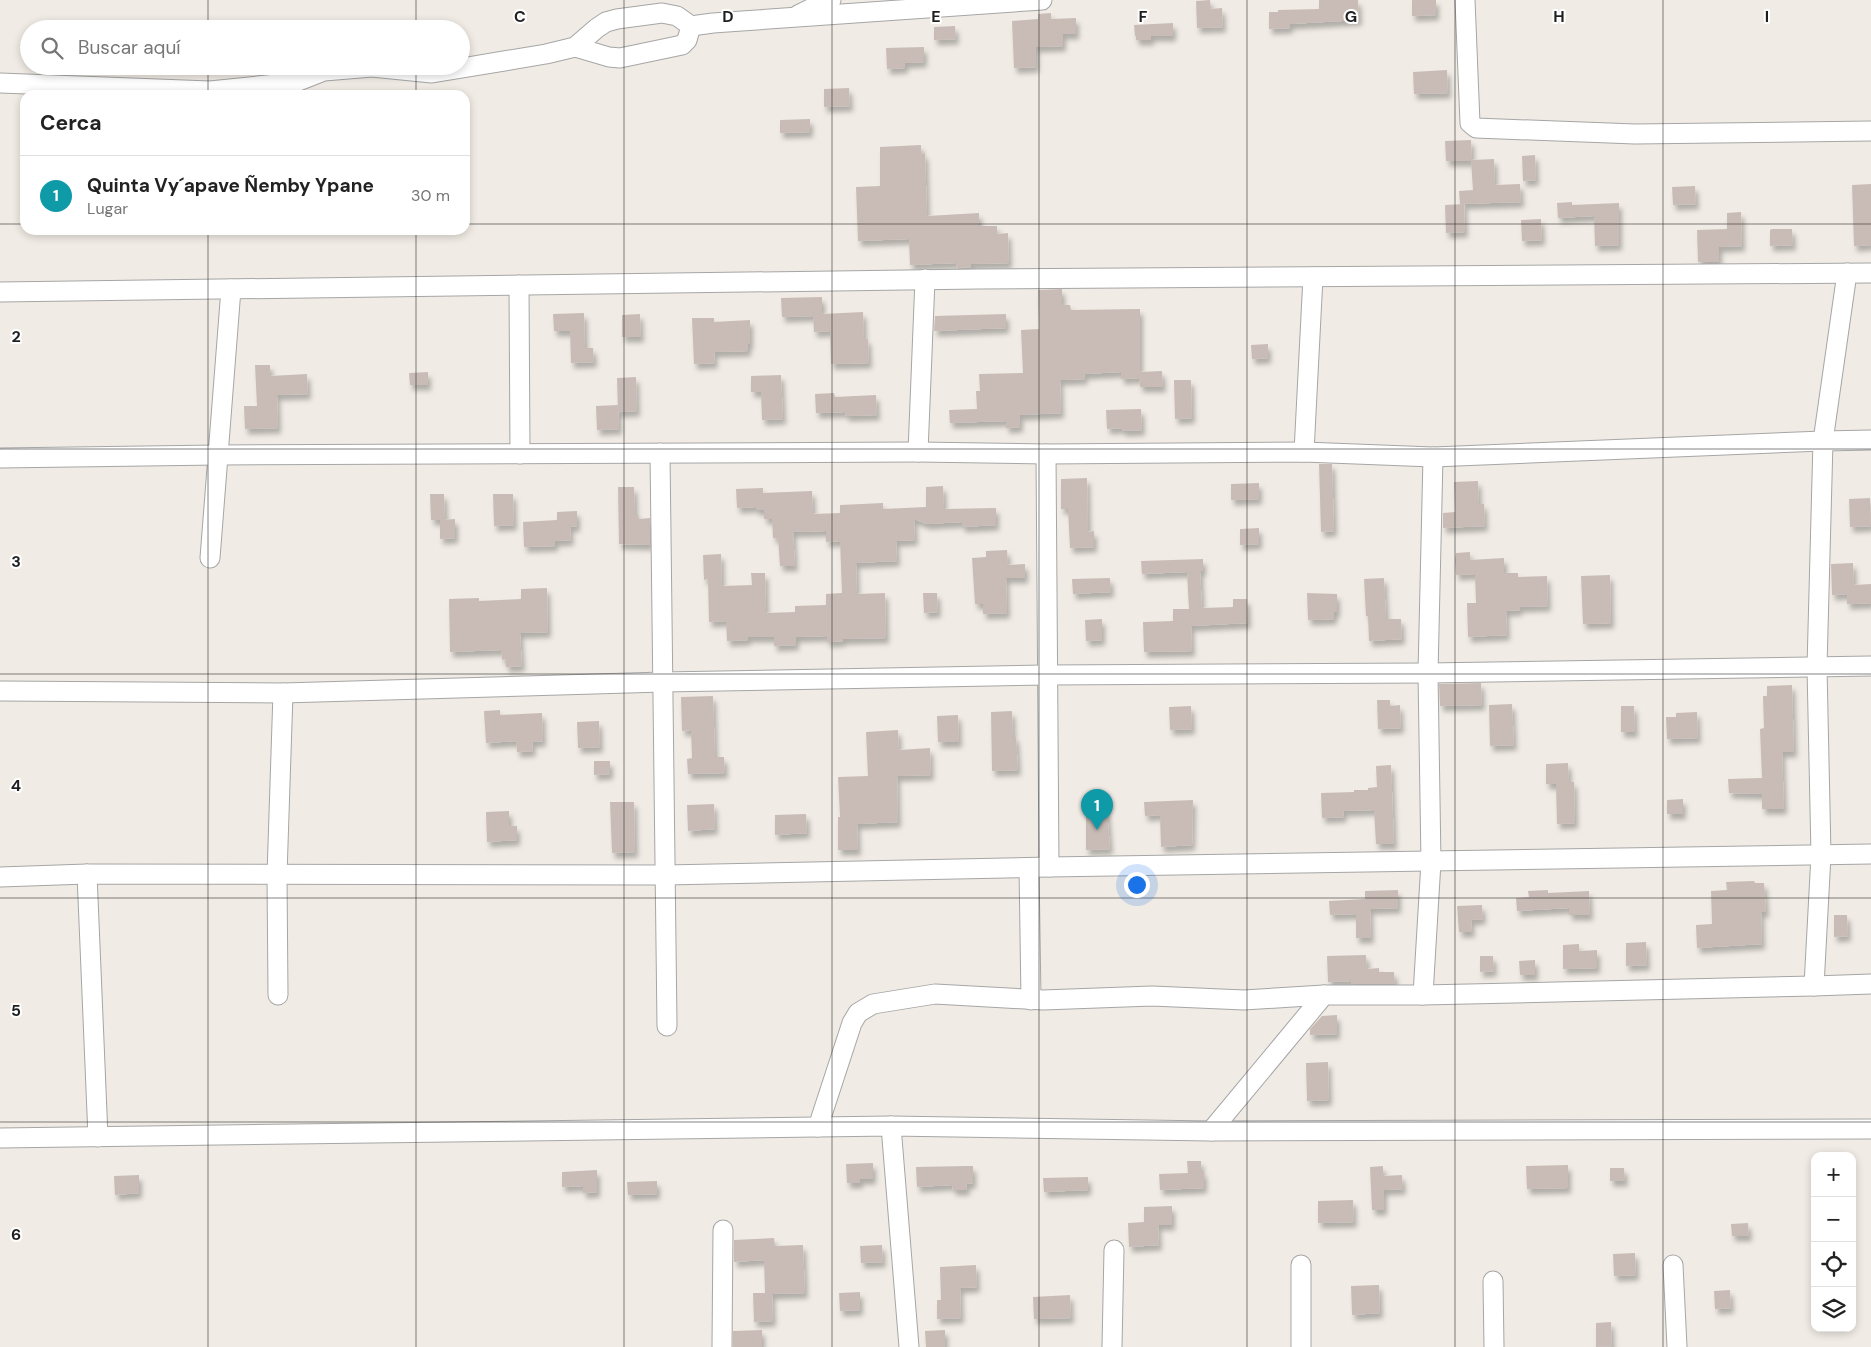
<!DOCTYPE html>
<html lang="es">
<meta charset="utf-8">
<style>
:root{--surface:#fff;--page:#f2f2f2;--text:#222;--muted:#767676;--line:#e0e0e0;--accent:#cd0014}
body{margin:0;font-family:"DM Sans",sans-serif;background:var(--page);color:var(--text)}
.controls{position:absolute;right:15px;bottom:15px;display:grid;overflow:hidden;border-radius:10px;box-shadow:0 2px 8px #0003}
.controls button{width:45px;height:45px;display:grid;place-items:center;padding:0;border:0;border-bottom:1px solid var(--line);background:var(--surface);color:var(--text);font:25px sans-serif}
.you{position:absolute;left:1136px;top:884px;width:18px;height:18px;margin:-12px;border:4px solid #fff;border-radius:50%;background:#1a73e8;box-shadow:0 0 0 8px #1a73e833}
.badge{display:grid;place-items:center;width:32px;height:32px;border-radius:50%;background:var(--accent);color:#fff;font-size:16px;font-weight:700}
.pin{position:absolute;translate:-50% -41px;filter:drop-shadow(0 1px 2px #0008)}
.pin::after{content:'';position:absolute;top:26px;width:18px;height:15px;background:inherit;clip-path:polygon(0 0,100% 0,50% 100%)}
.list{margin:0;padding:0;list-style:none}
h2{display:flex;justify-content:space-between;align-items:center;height:65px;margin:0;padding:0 20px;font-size:21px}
h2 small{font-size:16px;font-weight:400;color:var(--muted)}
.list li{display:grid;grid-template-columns:32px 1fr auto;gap:15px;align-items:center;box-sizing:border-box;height:80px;padding:0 20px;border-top:1px solid var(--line)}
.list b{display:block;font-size:19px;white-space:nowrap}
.list p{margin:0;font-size:16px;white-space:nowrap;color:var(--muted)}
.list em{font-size:16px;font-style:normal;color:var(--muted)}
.icon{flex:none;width:28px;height:28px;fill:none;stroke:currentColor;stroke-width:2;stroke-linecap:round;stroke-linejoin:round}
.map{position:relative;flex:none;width:1871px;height:1347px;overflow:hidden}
.search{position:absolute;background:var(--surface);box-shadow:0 2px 8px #0003;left:20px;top:20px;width:450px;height:55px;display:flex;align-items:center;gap:12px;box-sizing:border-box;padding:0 18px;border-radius:28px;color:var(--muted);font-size:19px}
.panel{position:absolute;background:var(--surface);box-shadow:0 2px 8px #0003;left:20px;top:90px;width:450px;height:145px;border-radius:15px}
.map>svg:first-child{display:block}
.building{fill:#c9bcb7;filter:url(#shadow)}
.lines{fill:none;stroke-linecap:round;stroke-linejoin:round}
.minor-casing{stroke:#a6a6a6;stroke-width:21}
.minor{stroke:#fff;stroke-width:19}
.grid{fill:none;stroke:#1f1f1f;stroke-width:1;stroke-opacity:0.55}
.grid-label{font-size:16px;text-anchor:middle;font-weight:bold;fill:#1f1f1f;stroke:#fff;stroke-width:4;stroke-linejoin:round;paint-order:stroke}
</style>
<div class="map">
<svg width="1871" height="1347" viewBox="0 0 1871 1347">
<defs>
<filter id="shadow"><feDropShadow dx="3" dy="5.5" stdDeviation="2.5" flood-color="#0004"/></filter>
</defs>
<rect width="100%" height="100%" fill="#f0ebe4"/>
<!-- building -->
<g class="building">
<polygon points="1210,0 1211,9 1222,8 1223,27 1197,28 1196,1"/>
<polygon points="1319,0 1358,0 1359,20 1290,24 1290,28 1269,29 1269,12 1278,12 1278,10 1319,9"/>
<polygon points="1412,0 1436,0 1436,15 1412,16"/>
<polygon points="1051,13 1051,19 1076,18 1076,34 1063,34 1063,46 1036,47 1036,67 1014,68 1012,21 1038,19 1038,14"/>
<polygon points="1173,23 1173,36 1151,36 1151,40 1136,40 1136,36 1135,36 1134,25"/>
<polygon points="955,26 956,39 934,40 934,27"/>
<polygon points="924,47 924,62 905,63 905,68 887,69 886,48"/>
<polygon points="1447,70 1448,93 1414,94 1413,72"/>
<polygon points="849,88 850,106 824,107 824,89"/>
<polygon points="810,119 810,132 780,133 780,120"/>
<polygon points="1471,140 1472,160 1494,159 1495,185 1520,184 1521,202 1460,204 1459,191 1473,190 1471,161 1446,161 1445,141"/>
<polygon points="921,145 921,154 925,153 927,216 979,213 979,226 997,226 997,234 1008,233 1009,263 971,264 971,267 957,268 956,263 910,265 909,239 858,241 856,187 880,186 880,147"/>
<polygon points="1535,155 1536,180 1523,181 1522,156"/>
<polygon points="1871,184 1871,245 1854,246 1852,185"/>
<polygon points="1695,186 1696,204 1673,205 1672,187"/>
<polygon points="1572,202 1572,205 1619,203 1619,245 1595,246 1594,216 1558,218 1557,203"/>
<polygon points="1464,204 1465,232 1446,233 1445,205"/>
<polygon points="1741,212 1742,246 1719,247 1719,262 1698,262 1697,230 1727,229 1727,213"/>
<polygon points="1541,219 1542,240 1522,241 1521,220"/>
<polygon points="1772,229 1792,229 1793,245 1770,246 1770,230"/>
<polygon points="1062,289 1062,305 1070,305 1071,310 1140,309 1140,372 1162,371 1163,387 1140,387 1139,378 1121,379 1121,372 1084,374 1085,379 1060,380 1061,413 1020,415 1020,427 1006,428 1006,421 950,423 949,410 977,409 976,391 980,391 979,374 1023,373 1021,330 1039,329 1038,290"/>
<polygon points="822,297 822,314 863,312 864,339 868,339 869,363 831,364 830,331 814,332 813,316 782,317 781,298"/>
<polygon points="584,313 585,348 593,348 594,362 571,363 570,331 554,331 553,314"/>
<polygon points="640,314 641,337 622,337 622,315"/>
<polygon points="1006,314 1006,328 934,331 935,316"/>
<polygon points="692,318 714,318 714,322 750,320 750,344 748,344 748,351 714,352 715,363 694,364"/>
<polygon points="1268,344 1268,358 1252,359 1251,345"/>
<polygon points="255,365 270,365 270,376 307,374 308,394 277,395 278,428 245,429 244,406 257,406"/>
<polygon points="428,372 428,385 410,385 409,373"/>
<polygon points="781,375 783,419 762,420 761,392 751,392 751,376"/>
<polygon points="636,377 637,411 618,412 617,378"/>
<polygon points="1174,380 1191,380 1192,418 1175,419"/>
<polygon points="834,393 835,397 876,395 877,415 846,416 845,412 816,413 815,394"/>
<polygon points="618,405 619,429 597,430 596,406"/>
<polygon points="1141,409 1142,430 1123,431 1122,428 1107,429 1106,410"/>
<polygon points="1319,464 1332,464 1334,531 1321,532"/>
<polygon points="1087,478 1088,532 1094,531 1094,547 1070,548 1068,509 1061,509 1061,479"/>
<polygon points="1478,481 1479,504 1484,504 1485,526 1443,528 1443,513 1455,512 1454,482"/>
<polygon points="1259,483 1259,499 1231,500 1231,484"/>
<polygon points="943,486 944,509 996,508 996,525 962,527 962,522 927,524 914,519 915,540 896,541 897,561 856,563 857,594 885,593 886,638 843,639 843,641 827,642 827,636 796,637 796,645 774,646 774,637 748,637 748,640 727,641 726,621 709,622 708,579 704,580 703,555 721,554 722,586 752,585 751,573 765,573 766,613 795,612 795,606 826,605 826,594 842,593 840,541 826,542 826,531 793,532 795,566 780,566 778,538 773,538 772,519 764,519 764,510 756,510 756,507 737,508 736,489 763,488 763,493 812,491 813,514 840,513 840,505 883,503 883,509 926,507 926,487"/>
<polygon points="618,487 634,487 635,514 638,514 639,519 650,518 650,545 619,544"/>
<polygon points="430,494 444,494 445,520 431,520"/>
<polygon points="493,494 513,494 514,525 494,526"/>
<polygon points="1870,498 1871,526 1850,527 1849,499"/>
<polygon points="577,511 577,526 570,527 571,540 555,541 555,546 524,547 523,522 557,520 557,512"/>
<polygon points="455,519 455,538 440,539 440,520"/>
<polygon points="1259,528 1259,544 1240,545 1240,529"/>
<polygon points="1007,550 1008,565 1025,564 1025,578 1006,578 1007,613 983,614 983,604 975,604 972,558 986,557 986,551"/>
<polygon points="1470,552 1470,560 1504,558 1504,573 1518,573 1518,577 1547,576 1548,606 1519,607 1520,610 1506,611 1507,635 1468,637 1467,603 1476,603 1475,574 1456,575 1455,560 1456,553"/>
<polygon points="1203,559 1203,571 1200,571 1202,608 1233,607 1233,599 1247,599 1248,623 1191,626 1192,651 1144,652 1143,622 1173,621 1173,609 1189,609 1187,572 1142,574 1141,561"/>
<polygon points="1853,563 1854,585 1871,584 1871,603 1847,604 1847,594 1832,595 1831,564"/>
<polygon points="1610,575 1611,623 1583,624 1581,576"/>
<polygon points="1110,578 1111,592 1073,594 1072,579"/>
<polygon points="1384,578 1386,619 1401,619 1402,639 1369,641 1368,616 1366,616 1364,579"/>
<polygon points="547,588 548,632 520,633 522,666 506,667 506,659 502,660 501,650 450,652 449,599 479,598 479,601 521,599 521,589"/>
<polygon points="923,593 937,593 938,612 924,613"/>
<polygon points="1307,593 1337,594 1337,612 1334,612 1334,619 1308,620"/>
<polygon points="1102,619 1102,640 1086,641 1085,620"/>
<polygon points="1481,683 1482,705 1440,706 1439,684"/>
<polygon points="1792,685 1794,752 1782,752 1784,809 1762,809 1762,794 1729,793 1728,779 1762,778 1760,729 1764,728 1763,696 1767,696 1767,686"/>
<polygon points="713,696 715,757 724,757 725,773 688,774 687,759 692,758 691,730 682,731 681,697"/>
<polygon points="1377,700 1390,700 1390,706 1400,705 1401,728 1378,729"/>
<polygon points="1512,704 1514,745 1490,746 1489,705"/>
<polygon points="1191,706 1192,729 1170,730 1169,707"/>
<polygon points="1621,706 1634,706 1635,732 1621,732"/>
<polygon points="500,710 500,715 542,713 543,741 532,742 533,751 517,752 516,741 486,743 484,711"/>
<polygon points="1012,711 1013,737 1016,737 1018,770 992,771 991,712"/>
<polygon points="1697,712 1698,738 1667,739 1666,717 1676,717 1676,713"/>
<polygon points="958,715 959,742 938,742 937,716"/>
<polygon points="599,721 600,747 578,748 577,722"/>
<polygon points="898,730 899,750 930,748 931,775 897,776 898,822 857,824 858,850 838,850 838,817 840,817 838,777 868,776 866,732"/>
<polygon points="594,761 610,761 610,774 594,775"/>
<polygon points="1568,763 1569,782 1574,782 1575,823 1557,824 1556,784 1546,784 1546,764"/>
<polygon points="1391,765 1394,844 1376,844 1374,810 1343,811 1344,817 1322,818 1321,793 1354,792 1354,790 1368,790 1368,788 1377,787 1376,766"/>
<polygon points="1683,799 1683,814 1667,814 1667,800"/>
<polygon points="1193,800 1192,845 1161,847 1160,815 1145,816 1144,802"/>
<polygon points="610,802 634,802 635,852 612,853"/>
<polygon points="714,804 715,829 688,831 687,805"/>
<polygon points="1107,810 1110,849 1086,850 1086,811"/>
<polygon points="509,811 509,826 517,826 517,840 487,842 486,812"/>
<polygon points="806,814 807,833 775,835 775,815"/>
<polygon points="1754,881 1755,883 1764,883 1766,912 1761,912 1762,944 1697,948 1696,925 1712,924 1711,891 1727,890 1726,882"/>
<polygon points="1398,890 1398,908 1370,909 1371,938 1356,938 1356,914 1330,915 1329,901 1365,899 1365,891"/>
<polygon points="1548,890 1548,893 1589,891 1590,915 1569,915 1569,908 1517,911 1516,898 1529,897 1528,891"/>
<polygon points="1482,905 1483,919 1471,920 1472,932 1459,932 1457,906"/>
<polygon points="1834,915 1847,915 1848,936 1834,937"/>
<polygon points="1646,942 1647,965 1626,966 1626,943"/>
<polygon points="1579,944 1579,951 1597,950 1597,968 1563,969 1563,945"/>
<polygon points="1366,955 1367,969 1379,968 1379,972 1394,972 1395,984 1351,984 1351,981 1328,982 1327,956"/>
<polygon points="1480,956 1493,956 1494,971 1480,972"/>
<polygon points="1535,960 1535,975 1520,975 1519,961"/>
<polygon points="1337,1015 1337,1034 1310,1035 1310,1029 1322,1016"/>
<polygon points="1328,1062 1329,1100 1307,1101 1306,1063"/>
<polygon points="1187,1161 1201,1161 1201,1172 1204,1172 1204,1188 1160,1190 1159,1174 1188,1173"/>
<polygon points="873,1163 873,1179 860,1179 860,1183 847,1183 846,1164"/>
<polygon points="1568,1165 1568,1188 1527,1189 1526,1166"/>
<polygon points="966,1166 973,1166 973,1183 966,1184 967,1190 953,1190 952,1185 917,1187 916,1167"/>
<polygon points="1383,1166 1383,1176 1402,1175 1403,1189 1384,1190 1384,1210 1372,1210 1370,1167"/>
<polygon points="1610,1168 1624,1168 1625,1181 1610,1181"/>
<polygon points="597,1170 597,1192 583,1193 583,1186 562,1187 562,1172"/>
<polygon points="139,1175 139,1193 115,1195 114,1176"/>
<polygon points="1088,1177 1088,1190 1044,1192 1043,1178"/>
<polygon points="657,1181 657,1194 628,1195 627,1182"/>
<polygon points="1353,1200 1354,1222 1318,1223 1318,1201"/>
<polygon points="1172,1206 1172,1225 1158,1225 1159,1245 1129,1247 1128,1223 1144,1222 1144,1207"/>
<polygon points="1748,1223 1749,1236 1732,1236 1731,1224"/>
<polygon points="774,1238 775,1246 803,1245 805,1293 772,1294 773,1321 754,1322 753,1293 765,1293 764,1260 734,1262 734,1240"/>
<polygon points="882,1245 883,1262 861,1263 860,1246"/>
<polygon points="1635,1253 1636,1275 1614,1276 1613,1254"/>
<polygon points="976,1265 977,1287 960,1288 961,1318 937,1319 937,1300 941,1300 940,1267"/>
<polygon points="1379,1285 1380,1313 1352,1315 1351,1286"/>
<polygon points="1730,1290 1731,1308 1715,1309 1714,1291"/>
<polygon points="860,1292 860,1310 840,1311 839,1293"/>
<polygon points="1070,1295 1071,1318 1034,1319 1033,1297"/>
<polygon points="1611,1322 1612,1346 1596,1347 1596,1323"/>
<polygon points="762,1330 762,1347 733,1347 733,1331"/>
<polygon points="945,1330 945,1347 926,1347 925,1331"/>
</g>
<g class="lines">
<!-- minor casing -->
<g class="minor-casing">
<g id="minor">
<polyline points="1465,0 1470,123 1476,128 1635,134 1871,131"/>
<polyline points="798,15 826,1 831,0"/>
<polyline points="575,47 609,57 620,58 682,45 687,40 691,26"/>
<polyline points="0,83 210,91 296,82 324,71 372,67 432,73 546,54 575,47 597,28 606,22 617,19 662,13 677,16 691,26 713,23 1042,0"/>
<polyline points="1847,273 1823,441 1817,667 1821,855 1814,986 1871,984"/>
<polyline points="519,285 520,454"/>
<path d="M 0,292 C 624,283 1247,274 1871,273"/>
<polyline points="918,452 925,279"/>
<polyline points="1304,452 1313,277"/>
<polyline points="660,453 667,1026"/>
<polyline points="1046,454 1049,867"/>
<polyline points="0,458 218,455 918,452 1046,454 1304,452 1433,457 1823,441 1871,440"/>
<polyline points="210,558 231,289"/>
<polyline points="0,691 283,693 663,682 1046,675 1428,673 1871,666"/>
<polyline points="1029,868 1031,1000"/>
<polyline points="87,874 98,1137"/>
<polyline points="0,877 87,874 665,875 1049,867 1871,854"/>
<polyline points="278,995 277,875 283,693"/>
<polyline points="1423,995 1431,862 1428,673 1433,457"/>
<polyline points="891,1126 909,1347"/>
<polyline points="818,1127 852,1023 858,1013 873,1004 935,994 1043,1000 1152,996 1244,1000 1324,995 1423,995 1814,986"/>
<polyline points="1211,1131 1324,995"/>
<polyline points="0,1138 891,1126 1211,1131 1871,1129"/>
<polyline points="1673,1265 1677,1347"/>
<polyline points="1493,1281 1494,1347"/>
<polyline points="722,1347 723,1230"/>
<polyline points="1112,1347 1114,1250"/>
<polyline points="1301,1347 1301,1265"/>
</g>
</g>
<!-- minor -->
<use href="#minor" class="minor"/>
</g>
<!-- grid -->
<path class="grid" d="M 208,0 L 208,29M 416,0 L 416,29M 624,0 L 624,1347M 832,0 L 832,1347M 1039,0 L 1039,1347M 1247,0 L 1247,1347M 1455,0 L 1455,1347M 1663,0 L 1663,1347M 208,66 L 208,95M 416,66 L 416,95M 0,224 L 25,224M 465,224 L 1871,224M 208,230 L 208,1347M 416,230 L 416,1347M 0,449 L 1871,449M 0,674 L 1871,674M 0,898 L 1871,898M 0,1122 L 1871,1122"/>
<g class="grid-label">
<text x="520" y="22">C</text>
<text x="728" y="22">D</text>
<text x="936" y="22">E</text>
<text x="1143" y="22">F</text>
<text x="1351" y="22">G</text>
<text x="1559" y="22">H</text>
<text x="1767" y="22">I</text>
<text x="16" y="342">2</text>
<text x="16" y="567">3</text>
<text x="16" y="791">4</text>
<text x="16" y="1016">5</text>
<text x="16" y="1240">6</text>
</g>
</svg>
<div class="controls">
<button>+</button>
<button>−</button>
<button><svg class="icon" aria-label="locate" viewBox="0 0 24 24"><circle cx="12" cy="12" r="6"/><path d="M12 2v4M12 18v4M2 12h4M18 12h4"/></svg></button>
<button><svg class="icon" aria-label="layers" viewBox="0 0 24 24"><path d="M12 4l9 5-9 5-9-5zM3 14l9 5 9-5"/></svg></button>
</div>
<div class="you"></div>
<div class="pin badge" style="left:1097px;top:830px;background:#0f9aa8">1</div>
<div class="search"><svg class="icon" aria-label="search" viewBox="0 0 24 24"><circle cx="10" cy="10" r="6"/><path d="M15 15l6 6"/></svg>Buscar aquí</div>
<section class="panel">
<h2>Cerca<small></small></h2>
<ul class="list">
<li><span class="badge" style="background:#0f9aa8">1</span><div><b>Quinta Vy´apave Ñemby Ypane</b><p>Lugar</p></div><em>30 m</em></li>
</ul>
</section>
</div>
